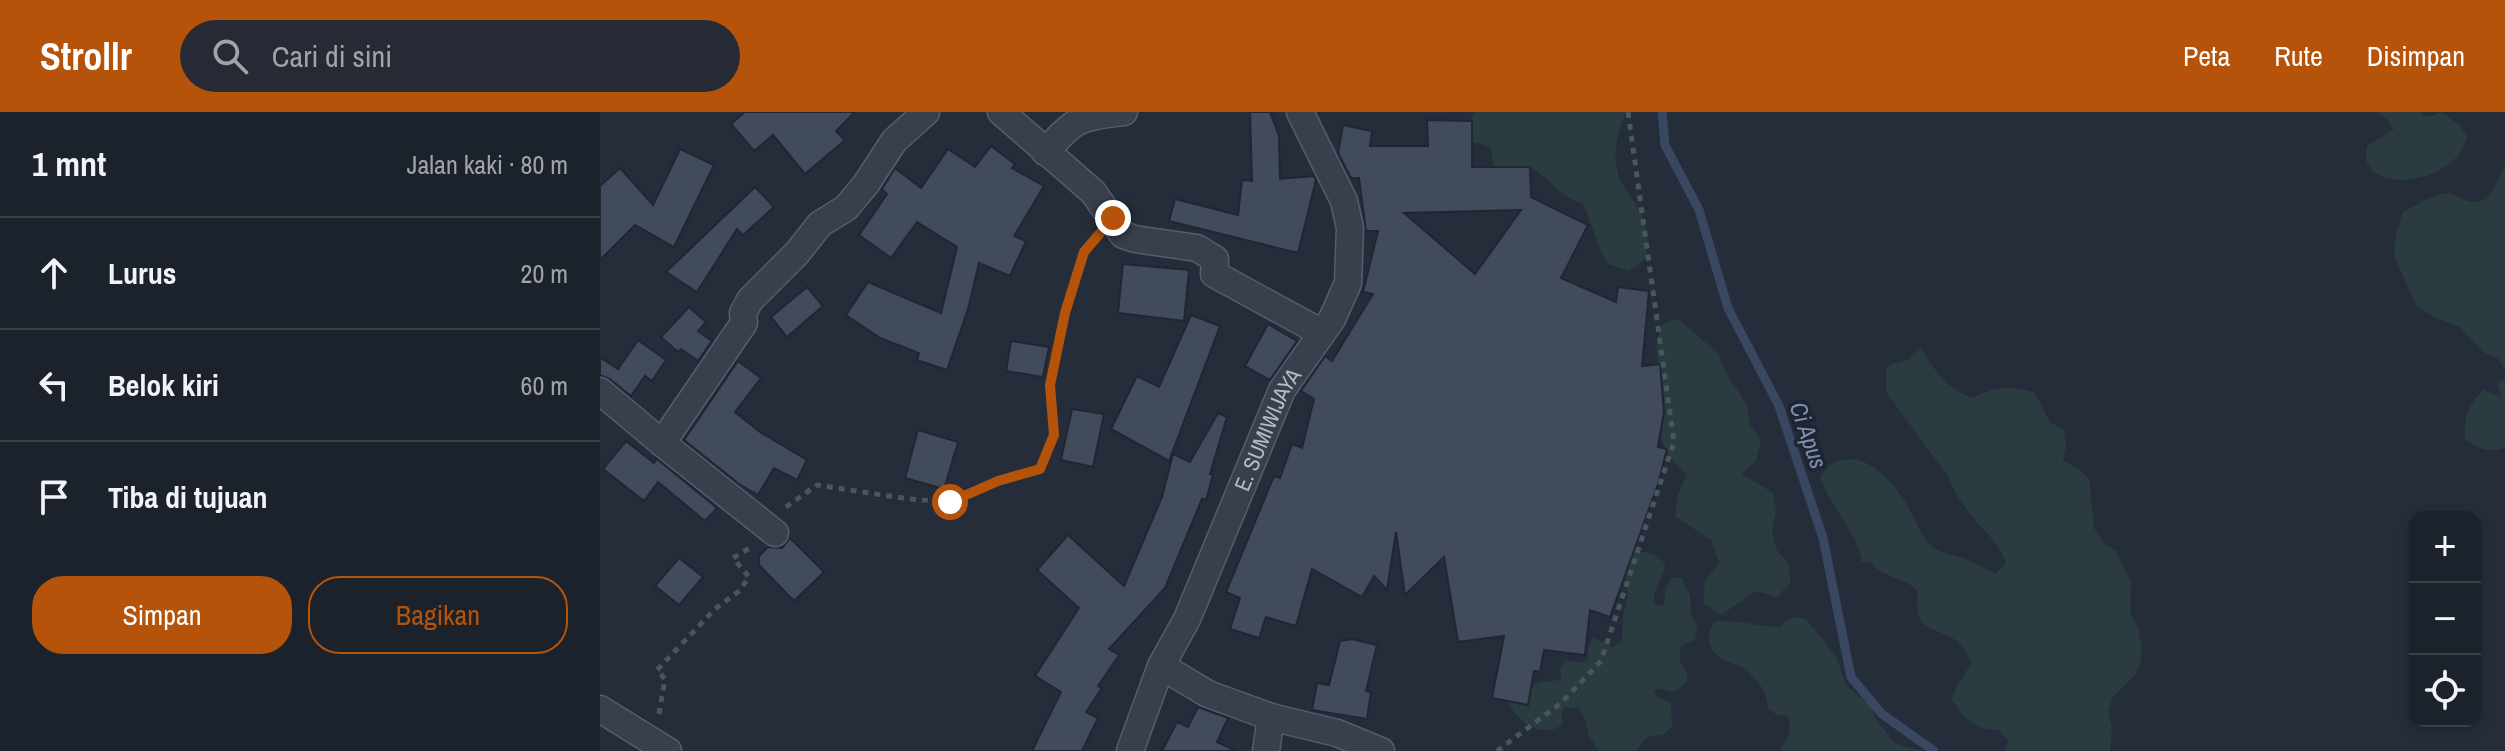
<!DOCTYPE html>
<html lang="id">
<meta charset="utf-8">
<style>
:root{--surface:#1c222c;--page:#252a34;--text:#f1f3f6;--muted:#a0a4a9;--line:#3a3f48;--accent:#b45309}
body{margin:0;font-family:"Archivo Narrow",sans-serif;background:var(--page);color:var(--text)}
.controls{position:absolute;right:24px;bottom:24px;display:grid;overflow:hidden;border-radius:16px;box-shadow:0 4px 12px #0003}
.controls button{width:72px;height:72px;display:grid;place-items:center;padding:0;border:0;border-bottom:2px solid var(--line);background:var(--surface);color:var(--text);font:40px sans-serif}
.stop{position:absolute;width:24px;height:24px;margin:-18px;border:6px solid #b45309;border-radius:50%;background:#fff}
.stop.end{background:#b45309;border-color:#fff;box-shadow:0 2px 8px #0008}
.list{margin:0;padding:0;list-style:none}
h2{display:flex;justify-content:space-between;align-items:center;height:104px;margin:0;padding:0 32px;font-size:34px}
h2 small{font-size:26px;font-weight:400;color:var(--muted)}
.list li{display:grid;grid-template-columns:52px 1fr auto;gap:24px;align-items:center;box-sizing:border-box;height:112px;padding:0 32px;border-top:2px solid var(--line)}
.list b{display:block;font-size:30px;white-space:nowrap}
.list em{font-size:26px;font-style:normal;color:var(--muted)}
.actions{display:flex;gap:16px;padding:24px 32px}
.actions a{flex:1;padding:18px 0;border:2px solid var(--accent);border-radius:32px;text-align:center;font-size:28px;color:var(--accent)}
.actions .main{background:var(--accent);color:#fff}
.icon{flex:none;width:44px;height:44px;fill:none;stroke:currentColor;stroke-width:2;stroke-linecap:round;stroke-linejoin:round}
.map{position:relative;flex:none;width:1905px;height:639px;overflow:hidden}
header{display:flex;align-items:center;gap:48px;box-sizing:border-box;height:112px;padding:0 40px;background:var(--accent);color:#fff}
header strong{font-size:38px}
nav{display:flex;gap:44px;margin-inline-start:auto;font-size:28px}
.search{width:560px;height:72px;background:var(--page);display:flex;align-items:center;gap:20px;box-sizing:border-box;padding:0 28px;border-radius:44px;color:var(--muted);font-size:30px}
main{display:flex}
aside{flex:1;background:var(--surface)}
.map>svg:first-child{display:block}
.green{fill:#2a3c3f}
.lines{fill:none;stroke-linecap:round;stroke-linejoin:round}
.stream{stroke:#3a4762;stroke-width:9}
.building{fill:#414b5b;stroke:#202633;stroke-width:2;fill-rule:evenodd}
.street-casing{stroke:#575d6a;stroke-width:29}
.path{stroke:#47575c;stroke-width:5;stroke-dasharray:6 6;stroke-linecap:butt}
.street{stroke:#393f4c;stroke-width:26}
.route{stroke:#b45309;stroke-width:10}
.labels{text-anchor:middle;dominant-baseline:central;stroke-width:7;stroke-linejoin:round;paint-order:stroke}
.street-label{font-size:22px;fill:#b4bac7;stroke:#1e2431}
.water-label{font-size:24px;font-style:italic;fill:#7e8ead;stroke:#1e2431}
</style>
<header>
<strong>Strollr</strong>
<div class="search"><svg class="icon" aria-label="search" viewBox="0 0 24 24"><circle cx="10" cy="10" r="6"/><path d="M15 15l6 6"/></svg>Cari di sini</div>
<nav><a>Peta</a><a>Rute</a><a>Disimpan</a></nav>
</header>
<main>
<aside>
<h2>1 mnt<small>Jalan kaki · 80 m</small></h2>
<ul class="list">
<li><svg class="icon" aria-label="ahead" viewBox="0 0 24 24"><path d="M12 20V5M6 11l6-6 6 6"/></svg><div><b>Lurus</b></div><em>20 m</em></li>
<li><svg class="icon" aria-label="left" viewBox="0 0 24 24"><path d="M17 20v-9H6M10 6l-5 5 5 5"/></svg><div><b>Belok kiri</b></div><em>60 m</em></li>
<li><svg class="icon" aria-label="arrive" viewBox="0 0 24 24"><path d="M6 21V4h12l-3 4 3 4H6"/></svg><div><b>Tiba di tujuan</b></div></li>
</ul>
<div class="actions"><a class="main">Simpan</a><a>Bagikan</a></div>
</aside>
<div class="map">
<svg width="1905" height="639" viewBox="0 0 1905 639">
<rect width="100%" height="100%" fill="#252d3b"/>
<!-- green -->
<g class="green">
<path d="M 875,0 L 1025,0 C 1021,16 1013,33 1016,51 C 1020,90 1055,90 1046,146 L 1029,159 L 1008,152 C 994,130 995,114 982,91 C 959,85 950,66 930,55 L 900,61 L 894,56 L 890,35 L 862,26 Z"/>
<path d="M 1778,0 L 1822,0 L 1823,3 L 1833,4 L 1842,0 L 1859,13 L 1867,24 C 1859,74 1754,86 1767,34 L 1794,17 L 1787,7 Z"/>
<path d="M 1905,51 L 1905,258 L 1897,246 L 1886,242 L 1859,214 L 1838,207 L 1817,195 L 1794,144 L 1796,121 L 1803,100 C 1816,94 1829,84 1842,82 C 1851,80 1853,83 1860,86 C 1888,101 1897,72 1905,51 Z"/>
<polygon points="1078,207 1118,241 1125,259 1147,293 1150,313 1161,329 1156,348 1142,362 1173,381 1176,399 1172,418 1176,437 1188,451 1191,470 1177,485 1156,479 1121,503 1103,491 1105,468 1119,451 1112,429 1075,404 1078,382 1087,363 1071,347 1061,327 1064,305 1056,237 1060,216 1064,211"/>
<path d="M 1321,236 C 1333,257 1349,278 1372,286 C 1398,274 1408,272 1435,281 L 1450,310 L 1464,318 L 1466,334 L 1463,349 L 1477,356 L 1489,366 L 1494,416 L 1503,430 L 1516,439 L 1531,470 L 1530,501 L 1538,516 L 1541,532 L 1541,548 L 1535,563 L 1513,585 L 1508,599 L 1512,616 L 1510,639 L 1405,639 L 1408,628 L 1399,618 C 1373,617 1366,608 1352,588 C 1355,573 1364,565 1371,551 C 1356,504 1310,536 1318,479 C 1301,463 1286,468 1270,450 L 1262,450 C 1256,417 1230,395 1220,365 C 1227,353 1235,347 1250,347 C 1276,348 1298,376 1310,398 C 1317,411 1321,425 1333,435 C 1343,443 1357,443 1368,448 C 1378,453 1386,458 1396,462 L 1406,451 C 1399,430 1384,420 1371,403 C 1361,391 1353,378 1347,363 L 1286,280 L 1286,257 L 1292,252 L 1308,248 Z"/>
<path d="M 1905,266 L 1905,335 C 1891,342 1877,336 1865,327 C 1863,306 1869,291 1883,278 L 1901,285 L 1897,271 Z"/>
<path d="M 1043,440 L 1054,442 L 1065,451 C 1064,467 1050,477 1055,494 L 1064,492 L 1066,475 L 1072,466 L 1082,466 L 1090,484 L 1091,504 L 1097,513 L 1095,528 L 1082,533 C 1073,553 1090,554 1087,570 L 1073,580 L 1057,576 L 1054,580 L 1057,585 L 1071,590 L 1072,615 L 1063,623 L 1047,625 L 1036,639 L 999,639 L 989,624 L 985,607 L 978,596 L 965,595 L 962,599 L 962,613 C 942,627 917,610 908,590 L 912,580 L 941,570 L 961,568 L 960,557 L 966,548 L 979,551 L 988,547 L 988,536 L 993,525 L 1012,535 L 1022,530 L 1023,504 L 1028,483 L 1024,453 L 1032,441 Z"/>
<path d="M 1197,505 L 1207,508 L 1236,545 L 1247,574 L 1269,592 L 1277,609 L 1296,632 L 1323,639 L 1181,639 C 1186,623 1193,624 1188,604 L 1177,603 L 1168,596 C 1167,580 1158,568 1146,558 C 1139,552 1130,552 1123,547 C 1107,539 1105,522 1115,510 C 1137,507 1158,515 1180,515 L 1187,507 Z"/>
</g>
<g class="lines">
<!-- stream -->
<polyline class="stream" points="1062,0 1065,33 1099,98 1128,196 1179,294 1223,426 1251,565 1282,602 1334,639"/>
</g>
<!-- building -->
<g class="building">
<polygon points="145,0 255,0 236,19 245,28 205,62 173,23 154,39 131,12"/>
<polygon points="650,0 670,0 679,24 680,67 714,64 716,68 698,141 569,109 575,87 638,103 642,68 652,69"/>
<path d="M 827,8 L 872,9 L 872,55 L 930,55 L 931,85 L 988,113 L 961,166 L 1016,190 L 1018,175 L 1049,179 L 1042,254 L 1060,252 L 1064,300 L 1058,335 L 1067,337 L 1058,372 L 1010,505 L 990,498 L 985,543 L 944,538 L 940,560 L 934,559 L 928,593 L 892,586 L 904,524 L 858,530 L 844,445 L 805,483 L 796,420 L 787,478 L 774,464 L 762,485 L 712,457 L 696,514 L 666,505 L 659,526 L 630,517 L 640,486 L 626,480 L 674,364 L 680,366 L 692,332 L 702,336 L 714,287 L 701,279 L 725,244 L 732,249 L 773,182 L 763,180 L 778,119 L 766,119 L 759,66 L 751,66 L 738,41 L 743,13 L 772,19 L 770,34 L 828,34 ZM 921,98 L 875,162 L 804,101 Z"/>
<polygon points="391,34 415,52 412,56 444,74 414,124 426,129 410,164 379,151 368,197 347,258 317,248 319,241 280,226 246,203 268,170 341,201 357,135 317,110 291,146 259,123 287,82 282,77 295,56 321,76 348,37 375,55"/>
<polygon points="80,37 114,53 74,135 35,113 0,148 0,74 20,56 53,93"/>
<polygon points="155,75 174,95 143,123 137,117 97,180 66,160"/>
<polygon points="523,152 589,158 584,209 518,201"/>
<polygon points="207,175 223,194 187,225 171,205"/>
<polygon points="89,195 106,210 98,219 112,229 98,249 81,237 78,240 61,225"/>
<polygon points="591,203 620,214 569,349 511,317 537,264 559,275"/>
<polygon points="668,212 697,229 670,268 645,254"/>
<polygon points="38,228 66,248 52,269 45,264 31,284 10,267 0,263 0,245 18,257"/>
<polygon points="411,229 449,235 443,265 406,259"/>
<polygon points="138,249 161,266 135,300 160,320 207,348 197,368 174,356 158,383 139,372 84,328"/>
<polygon points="472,297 504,302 493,355 461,348"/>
<polygon points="618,301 627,305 610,362 613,363 606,388 602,387 565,476 509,537 519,543 498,574 502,576 486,600 498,606 482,639 432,639 461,580 435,564 479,496 437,458 468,423 524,474 562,385 573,342 590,350"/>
<polygon points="318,318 358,330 344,377 305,366"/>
<polygon points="26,329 54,351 57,347 117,396 105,409 58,370 44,389 3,357"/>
<polygon points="190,426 224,460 194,489 159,453 159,444 168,435 182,436"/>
<polygon points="79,446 103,465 79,493 55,474"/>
<polygon points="752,527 777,533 766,579 771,580 767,607 712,598 717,571 729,573 740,529"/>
<polygon points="598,595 628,606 617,630 636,639 562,639 577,610 588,615"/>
</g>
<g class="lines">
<!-- street casing -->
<g class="street-casing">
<g id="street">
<polyline points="401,0 493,80 523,123 535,127 597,136 615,147 614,162 722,221"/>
<path d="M 445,40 C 478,5 477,6 524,0"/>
<polyline points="0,279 62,331"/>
<polyline points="175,421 62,331 144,211 143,201 150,188 197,141 220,112 246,96 266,72 294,29 326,0"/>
<polyline points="561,554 608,582 671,605 737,621 781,639"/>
<polyline points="0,597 68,639"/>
<path id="s1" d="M 530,639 L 561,554 L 587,507 L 682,278 L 732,207 L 748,171 L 750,116 L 744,89 L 700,0"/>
<polyline points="666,639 671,605"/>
</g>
</g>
<!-- path -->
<g class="path">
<polyline points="186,395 217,373 309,387 350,390 398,369 440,357 454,323 450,273 465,201 484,140 495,128"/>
<polyline points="59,602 65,567 57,558 115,497 139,479 149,465 133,446 153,434"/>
<polyline points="897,639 961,591 1001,549 1074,330 1028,0"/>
</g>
<!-- street -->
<use href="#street" class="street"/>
</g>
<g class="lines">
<!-- route -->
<polyline class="route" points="350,390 398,369 440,357 454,323 450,273 465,201 484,140 513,106"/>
</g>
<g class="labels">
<!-- street labels -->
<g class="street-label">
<text stroke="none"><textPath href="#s1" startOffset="350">E. SUMIWIJAYA</textPath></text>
</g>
<!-- water labels -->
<g class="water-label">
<text transform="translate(1209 323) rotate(71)">Ci Apus</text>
</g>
</g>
</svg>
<div class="controls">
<button>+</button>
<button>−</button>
<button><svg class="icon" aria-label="locate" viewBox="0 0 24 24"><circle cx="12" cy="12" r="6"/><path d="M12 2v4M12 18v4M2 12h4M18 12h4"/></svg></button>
</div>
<div class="stop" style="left:350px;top:390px"></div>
<div class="stop end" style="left:513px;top:106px"></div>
</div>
</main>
